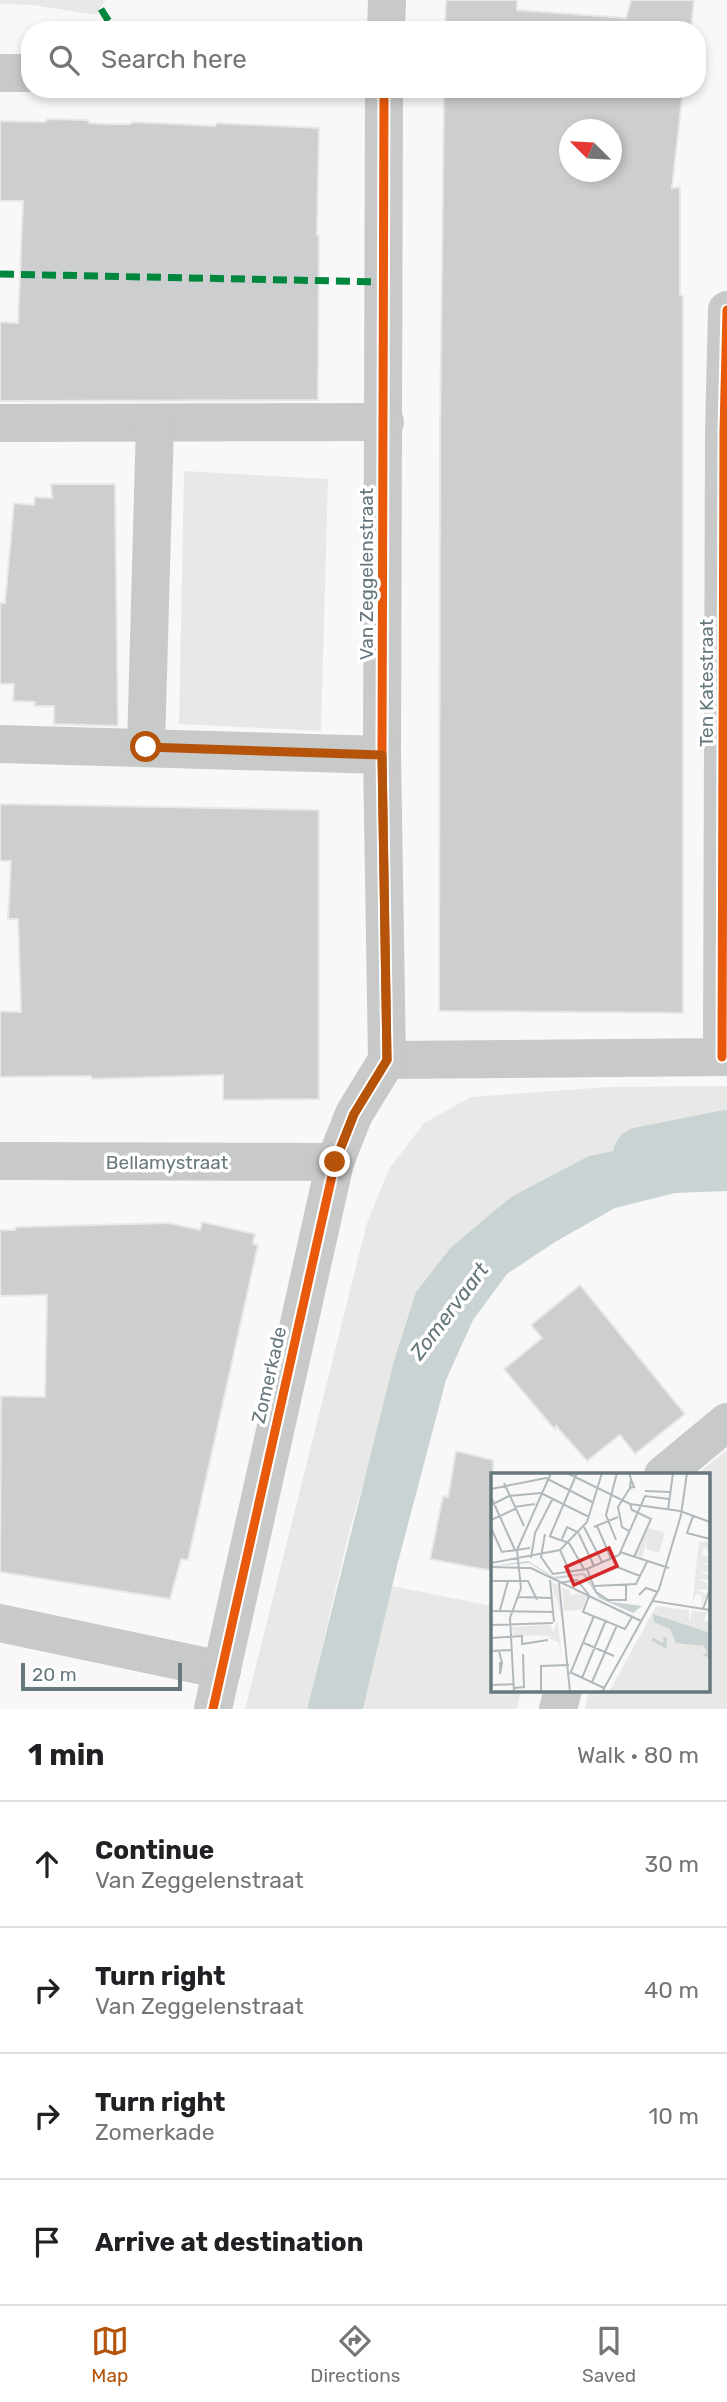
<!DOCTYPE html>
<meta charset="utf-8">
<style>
:root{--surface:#fff;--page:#f6f6f6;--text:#202124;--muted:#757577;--line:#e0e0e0;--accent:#b45309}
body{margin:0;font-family:Rubik,sans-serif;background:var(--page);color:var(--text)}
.compass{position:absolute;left:559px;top:119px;width:63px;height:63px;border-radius:50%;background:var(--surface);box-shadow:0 4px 10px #0003;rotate:294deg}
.scale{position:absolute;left:21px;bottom:18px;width:161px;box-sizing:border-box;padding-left:7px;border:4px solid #67787e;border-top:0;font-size:19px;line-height:24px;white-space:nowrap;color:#67787e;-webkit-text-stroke:5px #fff;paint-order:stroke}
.stop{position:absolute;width:21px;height:21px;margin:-16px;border:5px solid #b45309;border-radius:50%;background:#fff}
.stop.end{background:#b45309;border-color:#fff;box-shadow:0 2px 7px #0008}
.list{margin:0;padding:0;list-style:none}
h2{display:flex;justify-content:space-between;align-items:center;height:91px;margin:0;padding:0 28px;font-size:30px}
h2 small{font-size:23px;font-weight:400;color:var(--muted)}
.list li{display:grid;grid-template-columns:46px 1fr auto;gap:21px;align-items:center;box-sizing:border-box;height:126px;padding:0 28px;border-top:2px solid var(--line)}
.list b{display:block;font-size:26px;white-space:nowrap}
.list p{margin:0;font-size:23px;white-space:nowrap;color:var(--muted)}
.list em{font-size:23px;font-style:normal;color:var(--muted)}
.icon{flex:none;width:38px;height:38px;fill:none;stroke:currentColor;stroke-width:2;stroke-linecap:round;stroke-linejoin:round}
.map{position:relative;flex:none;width:727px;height:1709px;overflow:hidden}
.search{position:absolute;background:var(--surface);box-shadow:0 4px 10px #0003;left:21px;right:21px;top:21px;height:77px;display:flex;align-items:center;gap:18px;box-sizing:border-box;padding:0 24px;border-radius:28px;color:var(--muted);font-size:26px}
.sheet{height:595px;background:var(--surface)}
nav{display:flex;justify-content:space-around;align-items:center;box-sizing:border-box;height:98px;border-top:2px solid var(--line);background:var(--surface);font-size:19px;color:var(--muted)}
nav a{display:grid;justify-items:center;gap:4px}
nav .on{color:var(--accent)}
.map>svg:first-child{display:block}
.green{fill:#e8e9e6}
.water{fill:#cad3d4}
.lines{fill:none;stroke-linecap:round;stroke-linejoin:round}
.canal{stroke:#cad3d4;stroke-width:56}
.building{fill:#cccecf;stroke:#e8e8e8;stroke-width:2;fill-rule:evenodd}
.minor{stroke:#c8c9c9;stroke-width:38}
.quiet{stroke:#00873e;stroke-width:7;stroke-dasharray:14 7;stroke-linecap:butt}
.cycleway-casing{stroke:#fff;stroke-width:13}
.cycleway{stroke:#e8590c;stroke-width:9}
.route{stroke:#b45309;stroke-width:9}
.labels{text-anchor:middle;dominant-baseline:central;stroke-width:7;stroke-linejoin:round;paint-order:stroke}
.street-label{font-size:19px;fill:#67787e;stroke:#fff}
.water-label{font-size:21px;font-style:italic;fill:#637678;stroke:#fff}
.inset-river{fill:none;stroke:#cad3d4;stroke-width:3.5}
.inset-road{fill:none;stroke:#b1b9bc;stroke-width:2}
.view{fill:#d62828;fill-opacity:0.15;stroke:#d62828;stroke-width:3.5}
.inset-edge{fill:none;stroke:#67787e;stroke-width:3.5}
</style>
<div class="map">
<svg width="727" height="1709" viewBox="0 0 727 1709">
<rect width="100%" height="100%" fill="#f8f8f8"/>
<!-- green -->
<g class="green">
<polygon points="0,0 105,0 97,15 33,5 0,4"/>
<polygon points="184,471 328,479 321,731 179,724"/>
<polygon points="727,1086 727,1138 667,1140 511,1197 451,1247 416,1292 348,1537 307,1709 245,1709 367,1223 389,1169 424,1123 471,1097 607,1087"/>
<polygon points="727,1450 727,1709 585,1709 589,1690 708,1690 708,1475 697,1474"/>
<polygon points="392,1586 492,1606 492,1690 521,1690 517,1709 363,1709"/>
</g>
<!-- water -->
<polygon class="water" points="727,1138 727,1191 675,1193 615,1208 555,1242 507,1274 473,1320 446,1380 397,1566 363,1709 307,1709 394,1361 416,1292 451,1247 511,1197 589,1156 667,1140"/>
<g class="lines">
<!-- canal -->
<polyline class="canal" points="641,1155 727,1138"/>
</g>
<!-- building -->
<g class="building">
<polygon points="446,0 517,0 517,10 626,18 631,0 694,0 691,30 445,30"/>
<path d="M 444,89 L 683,89 L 672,188 L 680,187 L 680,295 L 683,296 L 683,1013 L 439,1011 L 440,433 ZM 570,130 L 612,130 L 612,172 L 570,172 Z"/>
<polygon points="48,119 87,120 90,123 108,124 130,124 133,122 215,126 217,123 319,128 317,235 319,235 318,400 0,401 0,322 18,323 23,201 0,201 0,121 45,122"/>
<polygon points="51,484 115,484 118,726 54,724 54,706 34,706 35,702 13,701 14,684 0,684 0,603 5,603 14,503 34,505 35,497 52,498"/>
<polygon points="0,804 319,810 319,1099 223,1100 223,1075 92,1079 91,1076 0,1077 0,1011 21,1012 18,919 8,919 11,861 0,861"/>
<polygon points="202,1222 255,1234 253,1244 258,1245 188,1560 181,1559 170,1599 0,1572 1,1396 45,1397 47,1295 0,1296 0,1230 15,1230 16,1227 169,1223 200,1230"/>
<polygon points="580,1285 685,1414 635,1454 620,1435 587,1461 556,1426 555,1430 504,1369 542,1338 531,1325"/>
<polygon points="456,1451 493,1460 493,1571 430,1559 443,1496 448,1497"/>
</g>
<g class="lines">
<!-- minor -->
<g class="minor">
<polyline points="386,30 387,0"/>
<polyline points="0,73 30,73"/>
<polyline points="384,89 382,755 387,1060"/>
<polyline points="0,423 385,422"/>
<polyline points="0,744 382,755"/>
<polyline points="146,747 155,424"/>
<polyline points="722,1057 724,431 727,310"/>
<polyline points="387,1060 727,1057"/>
<polyline points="0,1161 335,1162"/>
<polyline points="663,1475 727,1422"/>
<polyline points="0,1623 222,1670"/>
<polyline points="213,1709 335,1162 354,1114 387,1060"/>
<polyline points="558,1709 563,1690"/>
</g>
<!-- quiet -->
<g class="quiet">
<polyline points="101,9 114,30"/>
<polyline points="0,274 384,282"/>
</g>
<!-- cycleway casing -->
<g class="cycleway-casing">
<g id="cycleway">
<polyline points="722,1057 724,431 727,310"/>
<polyline points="213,1709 335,1162 354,1114 387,1060 382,755 384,89"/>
</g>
</g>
<!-- cycleway -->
<use href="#cycleway" class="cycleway"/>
</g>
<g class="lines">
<!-- route -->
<polyline class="route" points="146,747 382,755 387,1060 354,1114 335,1162"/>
</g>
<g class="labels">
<!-- street labels -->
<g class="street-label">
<text transform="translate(366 574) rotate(-90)">Van Zeggelenstraat</text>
<text transform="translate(706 683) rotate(-90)">Ten Katestraat</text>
<text x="167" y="1162">Bellamystraat</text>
<text transform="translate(269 1375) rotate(-77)">Zomerkade</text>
</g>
<!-- water labels -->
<g class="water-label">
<text transform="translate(449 1311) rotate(-53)">Zomervaart</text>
</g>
</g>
<!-- overview -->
<g transform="translate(491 1473)">
<rect width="219" height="219" fill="#f8f8f8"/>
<path d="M 156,55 L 174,59 L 168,80 L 155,76 L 156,67 L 151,85 L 146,82 ZM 208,68 L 219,69 L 219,79 L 213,74 L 211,82 L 219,84 L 219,89 L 210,91 L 219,92 L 219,98 L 208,100 L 218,101 L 219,107 L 207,106 L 216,110 L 217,116 L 205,117 L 216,121 L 210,133 L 211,122 L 205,121 L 201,133 ZM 61,110 L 67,112 L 71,148 L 62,114 L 72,191 L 68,170 L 57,165 L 62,163 L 22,162 L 21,154 L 59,152 L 62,159 L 66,149 ZM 71,114 L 79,117 L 80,123 L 86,120 L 96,124 L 91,137 L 73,138 ZM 165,133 L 198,137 L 198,151 L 201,138 L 216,139 L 213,147 L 219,149 L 219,219 L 118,219 Z" fill="#e8e9e6"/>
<path d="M 37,88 L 63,104 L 92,100 L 96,102 L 105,120 L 121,129 L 151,133 L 142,140 L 108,125 L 92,102 L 65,106 L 38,90 L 0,93 ZM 162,141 L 219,160 L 219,185 L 211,182 L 216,180 L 213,173 L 185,170 L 179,156 L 163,149 Z" fill="#cad3d4"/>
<path class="inset-river" d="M 161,166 L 174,173 L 174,164"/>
<path class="inset-road" d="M 76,0 L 139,31 L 189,38 L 219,49M 138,0 L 140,6 L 143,14 L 139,15 L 140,6M 13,10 L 33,53M 0,16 L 55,5 L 103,30M 154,18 L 179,19M 0,24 L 24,77M 139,31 L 141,37 L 160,46 L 143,84M 0,32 L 18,23 L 50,20 L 98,44M 23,34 L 44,31M 177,37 L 182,0M 202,43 L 196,60 L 219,66M 0,47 L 24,36M 106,53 L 120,85M 93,54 L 111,89M 103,54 L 127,44M 0,55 L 11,79 L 39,75M 138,58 L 131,54 L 127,34 L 139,15M 54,61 L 50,84 L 62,101 L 96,96 L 128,82 L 154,23 L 178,26M 88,61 L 103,93M 58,63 L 78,70M 59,63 L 86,0M 71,66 L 76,54 L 88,60M 125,67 L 115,42 L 126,0M 78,70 L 93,96M 69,77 L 79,99M 129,79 L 178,95M 40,85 L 44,60 L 62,25M 0,90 L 69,77 L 96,49 L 111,0M 0,94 L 40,95 L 150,148M 96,96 L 105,119 L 117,127 L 135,127 L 135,111M 99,105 L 126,94 L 149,103M 59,107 L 63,149M 0,108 L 37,108 L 46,127M 68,110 L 79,219M 68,110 L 86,107 L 98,122M 103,113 L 145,111 L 156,89M 148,122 L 155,115 L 167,119M 98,123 L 92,139 L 134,156 L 141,144M 26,124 L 60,125M 162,128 L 219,137M 212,136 L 219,116M 9,137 L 17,108M 0,138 L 62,139M 0,152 L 62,150M 0,165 L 31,163 L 31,171 L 57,167M 93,170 L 123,183M 0,178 L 21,177M 8,178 L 11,190 L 9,201 L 9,189M 81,200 L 113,215M 79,201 L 103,143M 91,205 L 115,147M 101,209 L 126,152M 0,212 L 23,211M 23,215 L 33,214 L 32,181M 23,219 L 19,145 L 30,115 L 26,77 L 60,0M 50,219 L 50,193 L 78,192M 111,219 L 168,116 L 190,42 L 196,0"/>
<path class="view" d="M 118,75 L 126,93 L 83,112 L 75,94 Z"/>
<rect width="219" height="219" class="inset-edge"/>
</g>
</svg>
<svg class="compass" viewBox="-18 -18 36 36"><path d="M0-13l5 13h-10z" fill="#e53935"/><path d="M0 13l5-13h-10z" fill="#757577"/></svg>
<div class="scale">20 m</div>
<div class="stop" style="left:146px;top:747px"></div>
<div class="stop end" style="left:335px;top:1162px"></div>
<div class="search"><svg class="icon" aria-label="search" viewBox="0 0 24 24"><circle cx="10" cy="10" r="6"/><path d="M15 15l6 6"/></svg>Search here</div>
</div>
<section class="sheet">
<h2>1 min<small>Walk · 80 m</small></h2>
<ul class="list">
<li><svg class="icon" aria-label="ahead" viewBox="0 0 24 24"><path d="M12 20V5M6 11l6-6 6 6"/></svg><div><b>Continue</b><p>Van Zeggelenstraat</p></div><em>30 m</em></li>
<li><svg class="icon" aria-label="right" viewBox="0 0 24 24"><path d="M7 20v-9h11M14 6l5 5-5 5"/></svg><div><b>Turn right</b><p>Van Zeggelenstraat</p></div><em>40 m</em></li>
<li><svg class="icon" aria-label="right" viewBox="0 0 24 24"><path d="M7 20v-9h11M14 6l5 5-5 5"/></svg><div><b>Turn right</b><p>Zomerkade</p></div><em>10 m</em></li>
<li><svg class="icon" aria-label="arrive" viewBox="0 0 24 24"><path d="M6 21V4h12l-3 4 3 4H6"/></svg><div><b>Arrive at destination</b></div></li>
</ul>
</section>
<nav>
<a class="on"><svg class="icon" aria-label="map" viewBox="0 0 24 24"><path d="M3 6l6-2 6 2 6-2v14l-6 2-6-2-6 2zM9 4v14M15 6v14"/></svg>Map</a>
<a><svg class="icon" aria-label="directions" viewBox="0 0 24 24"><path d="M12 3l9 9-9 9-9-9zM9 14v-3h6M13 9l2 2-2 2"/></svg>Directions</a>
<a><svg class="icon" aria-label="saved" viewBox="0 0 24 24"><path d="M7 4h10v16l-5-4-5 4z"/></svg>Saved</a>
</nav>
